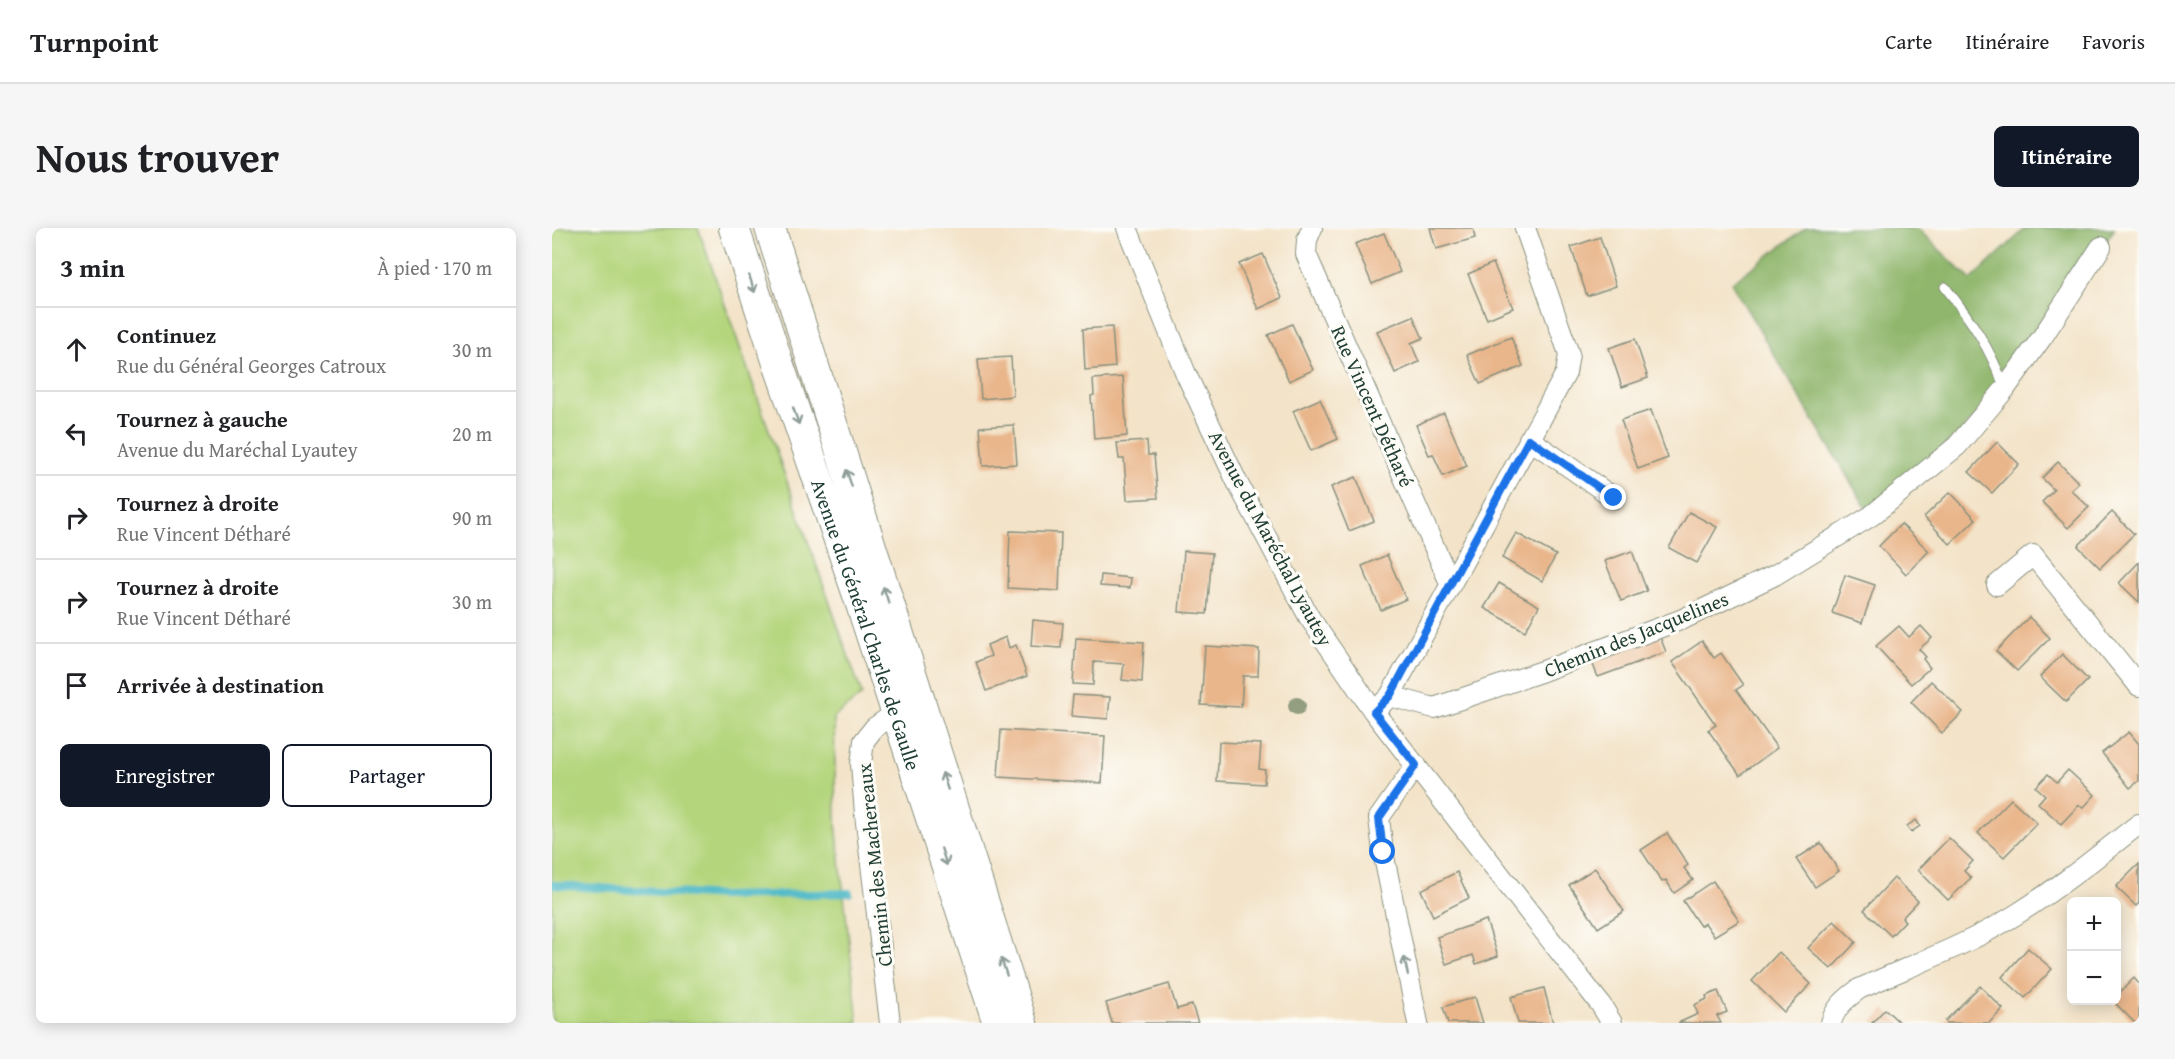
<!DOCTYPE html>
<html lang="fr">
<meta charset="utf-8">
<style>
:root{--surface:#fff;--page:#f6f6f6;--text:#202124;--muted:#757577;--line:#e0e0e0;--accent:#111827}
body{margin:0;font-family:"Gentium Book Plus",serif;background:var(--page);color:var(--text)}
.controls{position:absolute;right:18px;bottom:18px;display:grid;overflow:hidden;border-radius:9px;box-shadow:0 3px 15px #0003}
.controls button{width:54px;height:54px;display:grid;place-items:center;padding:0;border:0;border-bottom:2px solid var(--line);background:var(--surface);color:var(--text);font:30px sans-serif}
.stop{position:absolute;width:18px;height:18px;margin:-14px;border:4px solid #1a73e8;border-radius:50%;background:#fff}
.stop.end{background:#1a73e8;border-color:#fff;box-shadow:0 2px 6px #0008}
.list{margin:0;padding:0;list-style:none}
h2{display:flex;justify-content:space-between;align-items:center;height:78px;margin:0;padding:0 24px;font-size:26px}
h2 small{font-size:20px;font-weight:400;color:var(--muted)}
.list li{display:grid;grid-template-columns:39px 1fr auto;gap:18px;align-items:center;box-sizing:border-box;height:84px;padding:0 24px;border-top:2px solid var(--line)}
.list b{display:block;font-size:22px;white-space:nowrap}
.list p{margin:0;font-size:20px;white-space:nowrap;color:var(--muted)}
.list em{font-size:20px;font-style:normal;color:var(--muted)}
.actions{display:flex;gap:12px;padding:18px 24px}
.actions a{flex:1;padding:14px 0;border:2px solid var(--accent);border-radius:9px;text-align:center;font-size:21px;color:var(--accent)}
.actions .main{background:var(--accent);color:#fff}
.icon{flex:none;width:33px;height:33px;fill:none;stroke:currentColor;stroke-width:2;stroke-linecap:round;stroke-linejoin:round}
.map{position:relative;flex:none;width:1587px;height:795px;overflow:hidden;border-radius:9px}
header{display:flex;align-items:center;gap:36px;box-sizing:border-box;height:84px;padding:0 30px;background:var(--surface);border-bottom:2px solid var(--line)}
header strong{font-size:28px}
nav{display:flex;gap:33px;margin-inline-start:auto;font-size:21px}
.intro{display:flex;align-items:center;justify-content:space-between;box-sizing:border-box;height:144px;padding:0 36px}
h1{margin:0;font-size:42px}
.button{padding:15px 27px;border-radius:9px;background:var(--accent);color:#fff;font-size:21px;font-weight:700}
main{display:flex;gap:36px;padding:0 36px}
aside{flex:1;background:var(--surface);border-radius:9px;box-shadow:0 3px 15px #0003}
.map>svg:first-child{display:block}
.green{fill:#b4d57c;stroke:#6a8958;stroke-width:1.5}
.forest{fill:#8fb66c;stroke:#577a50;stroke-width:1.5}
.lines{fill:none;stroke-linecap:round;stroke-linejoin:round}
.stream{stroke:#4bb8c6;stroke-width:8}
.building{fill:#e9b68b}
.lane-casing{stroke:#89907e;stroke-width:11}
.street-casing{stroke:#89907e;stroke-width:22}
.primary-casing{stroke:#89907e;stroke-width:32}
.lane{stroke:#fff;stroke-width:9}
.street{stroke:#fff;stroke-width:20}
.primary{stroke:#fff;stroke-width:30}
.tree{fill:#939d80}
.oneway{stroke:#8f9e9a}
.route{stroke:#1a73e8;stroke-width:8}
.labels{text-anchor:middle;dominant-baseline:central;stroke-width:6;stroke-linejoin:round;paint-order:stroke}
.street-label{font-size:20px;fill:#1f3d34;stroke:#fdfcf7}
</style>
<header>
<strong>Turnpoint</strong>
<nav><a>Carte</a><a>Itinéraire</a><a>Favoris</a></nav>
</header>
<div class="intro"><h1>Nous trouver</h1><a class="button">Itinéraire</a></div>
<main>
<aside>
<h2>3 min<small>À pied · 170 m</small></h2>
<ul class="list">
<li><svg class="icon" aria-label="ahead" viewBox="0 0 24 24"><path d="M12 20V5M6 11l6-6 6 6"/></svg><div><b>Continuez</b><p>Rue du Général Georges Catroux</p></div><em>30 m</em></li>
<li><svg class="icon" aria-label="left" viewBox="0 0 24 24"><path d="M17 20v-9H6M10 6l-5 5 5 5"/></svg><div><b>Tournez à gauche</b><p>Avenue du Maréchal Lyautey</p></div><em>20 m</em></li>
<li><svg class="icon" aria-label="right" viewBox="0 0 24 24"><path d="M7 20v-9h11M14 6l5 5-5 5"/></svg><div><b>Tournez à droite</b><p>Rue Vincent Détharé</p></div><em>90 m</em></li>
<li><svg class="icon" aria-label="right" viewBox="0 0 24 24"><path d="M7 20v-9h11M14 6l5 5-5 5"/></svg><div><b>Tournez à droite</b><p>Rue Vincent Détharé</p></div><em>30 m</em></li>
<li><svg class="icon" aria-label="arrive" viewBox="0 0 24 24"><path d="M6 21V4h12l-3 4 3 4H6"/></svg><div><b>Arrivée à destination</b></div></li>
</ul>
<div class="actions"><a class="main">Enregistrer</a><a>Partager</a></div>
</aside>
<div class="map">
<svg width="1587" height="795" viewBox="0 0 1587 795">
<rect width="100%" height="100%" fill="#fdfcf7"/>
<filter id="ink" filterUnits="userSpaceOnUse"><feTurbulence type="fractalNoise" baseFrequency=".0167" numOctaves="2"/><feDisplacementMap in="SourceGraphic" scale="12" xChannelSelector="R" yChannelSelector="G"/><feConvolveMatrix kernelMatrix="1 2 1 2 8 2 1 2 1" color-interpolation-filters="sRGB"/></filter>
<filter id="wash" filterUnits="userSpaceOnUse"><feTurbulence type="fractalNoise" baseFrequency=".008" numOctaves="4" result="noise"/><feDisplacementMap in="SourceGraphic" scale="24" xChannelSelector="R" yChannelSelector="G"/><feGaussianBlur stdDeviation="1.35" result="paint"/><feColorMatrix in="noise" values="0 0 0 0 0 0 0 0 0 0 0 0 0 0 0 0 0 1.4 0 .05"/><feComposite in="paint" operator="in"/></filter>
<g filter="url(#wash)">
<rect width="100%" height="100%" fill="#f3e3c8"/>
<!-- green -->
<polygon class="green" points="0,0 146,0 310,467 282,489 284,596 306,795 0,795"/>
<!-- forest -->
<polygon class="forest" points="1254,0 1365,0 1419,52 1474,0 1563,0 1453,161 1319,288 1179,55"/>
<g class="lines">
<!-- stream -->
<polyline class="stream" points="0,657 170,668 297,665"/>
</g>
<g id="blocks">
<!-- building -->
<g class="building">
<polygon points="878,0 921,0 923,10 884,21"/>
<polygon points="832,5 848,44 820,56 803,16"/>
<polygon points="1048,9 1064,58 1035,68 1019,19"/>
<polygon points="711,26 730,70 706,81 687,36"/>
<polygon points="941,35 961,80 935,91 916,46"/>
<polygon points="861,88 871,110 859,115 867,134 843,145 825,103"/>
<polygon points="740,96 761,142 737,153 716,107"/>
<polygon points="560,99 563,139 533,142 531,101"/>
<polygon points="959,109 971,138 928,156 915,127"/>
<polygon points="1083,111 1096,150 1070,159 1057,120"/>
<polygon points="459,129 461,168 429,171 426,131"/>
<polygon points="571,149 575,208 542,211 539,168 542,167 541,151"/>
<polygon points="768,171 786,211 759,223 741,183"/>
<polygon points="1099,182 1116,230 1086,241 1069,192"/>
<polygon points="892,185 915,238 891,248 881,226 877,227 864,197"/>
<polygon points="462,197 465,236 431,238 428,199"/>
<polygon points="595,213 596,227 602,227 606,270 575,272 572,231 567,231 565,215"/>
<polygon points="1445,214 1467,236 1440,265 1417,244"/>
<polygon points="1506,234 1527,255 1519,262 1537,279 1516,300 1490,274 1502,262 1490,250"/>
<polygon points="804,249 822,293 797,303 779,259"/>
<polygon points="1398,264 1424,291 1398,316 1372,289"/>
<polygon points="1137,284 1165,299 1145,335 1117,320"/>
<polygon points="1560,284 1582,306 1548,340 1526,318"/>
<polygon points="1349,296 1377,323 1354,346 1327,318"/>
<polygon points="458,303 509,305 507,363 456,360"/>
<polygon points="964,305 1004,327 990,353 950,330"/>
<polygon points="632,323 660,325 655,386 627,384"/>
<polygon points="1080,323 1095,363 1069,373 1053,333"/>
<polygon points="835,327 854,371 829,382 810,338"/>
<polygon points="1587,334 1587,374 1567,355"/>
<polygon points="549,347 579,350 578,360 548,358"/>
<polygon points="1293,347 1323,357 1310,395 1280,385"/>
<polygon points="947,355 987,378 973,403 932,380"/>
<polygon points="1477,389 1498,410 1465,443 1444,423"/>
<polygon points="481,392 511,395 509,420 479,418"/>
<polygon points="1347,398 1357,409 1369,398 1380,410 1367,421 1374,429 1371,431 1378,440 1359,456 1324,418"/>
<polygon points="1107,406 1114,424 1046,449 1039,432"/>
<polygon points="454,409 457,420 464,417 475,448 434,463 424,434 439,428 435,417"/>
<polygon points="524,410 592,414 590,454 570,452 572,436 542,434 541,457 521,456"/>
<polygon points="1150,413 1162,430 1169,425 1191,457 1184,462 1225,520 1188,547 1156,502 1164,497 1120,434"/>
<polygon points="653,418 707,421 706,448 691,448 689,479 649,477"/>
<polygon points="1510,426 1536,452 1514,474 1488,449"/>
<polygon points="1379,453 1411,484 1390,505 1359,474"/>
<polygon points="521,467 558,469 556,491 519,488"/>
<polygon points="449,502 553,508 550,555 446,549"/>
<polygon points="1577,504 1587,516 1587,553 1578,560 1550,525"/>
<polygon points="667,514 709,516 707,541 713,542 712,556 665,553"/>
<polygon points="1516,542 1543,567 1531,580 1527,577 1509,596 1486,575 1493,567 1484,559 1496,546 1505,554"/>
<polygon points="1459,571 1485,595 1452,629 1426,605"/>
<polygon points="1364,592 1368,598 1359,604 1355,598"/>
<polygon points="1115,605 1136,637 1132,640 1141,652 1122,665 1114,652 1110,654 1089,622"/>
<polygon points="1397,610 1421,633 1412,643 1419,650 1396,672 1366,642"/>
<polygon points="1269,615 1287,643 1263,659 1244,631"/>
<polygon points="1587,636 1587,675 1584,678 1564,659"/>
<polygon points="1043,640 1072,683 1046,700 1017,657"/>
<polygon points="905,644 917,670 881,688 869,662"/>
<polygon points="1342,650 1366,673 1350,690 1353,693 1339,708 1312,682"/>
<polygon points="1161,653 1187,693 1162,708 1153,695 1148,698 1131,673"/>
<polygon points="934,692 946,728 924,736 921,727 894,736 885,709"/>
<polygon points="1282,693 1304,714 1279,741 1256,720"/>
<polygon points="1476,720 1500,741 1473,770 1450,749"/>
<polygon points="1227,724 1259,756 1232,784 1200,753"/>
<polygon points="1582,750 1587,756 1587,795 1583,795 1560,772 1564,772 1564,768"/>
<polygon points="617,756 625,781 640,777 646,795 560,795 554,775"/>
<polygon points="1428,758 1451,781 1437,795 1395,795 1393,793"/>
<polygon points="992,760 1001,795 966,795 959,769"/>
<polygon points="1166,763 1175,784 1165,788 1169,795 1126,795 1146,786 1142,777 1155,771 1154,768"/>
<polygon points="923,769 931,795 896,795 891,779"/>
<polygon points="1333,781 1348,795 1320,795"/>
</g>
</g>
</g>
<g filter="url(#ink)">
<use href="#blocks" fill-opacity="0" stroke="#89907e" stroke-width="1.5"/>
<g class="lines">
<!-- lane casing -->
<g class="lane-casing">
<path id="lane" d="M 1393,59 C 1420,93 1438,120 1453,161"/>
</g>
<!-- street casing -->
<g class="street-casing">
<g id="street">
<polyline points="575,0 634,146 685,254 757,389 822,484 1049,777 1060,795"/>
<polyline points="760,0 755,12 754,26 898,355"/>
<polyline points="977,211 1062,270"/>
<polyline points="1445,357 1481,327 1587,458"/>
<polyline points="838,468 882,480 991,443 1131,391 1223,347 1319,288 1405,218 1453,161 1491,108 1549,19"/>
<polyline points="830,476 838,468 1014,145 1017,126 973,0"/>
<polyline points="864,537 827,590 831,624 866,795"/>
<polyline points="338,795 313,586 309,536 312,513 322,500 352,479"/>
<path d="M 1279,795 C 1283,779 1295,770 1307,761 C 1360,737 1416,717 1465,686 C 1508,659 1547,627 1587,596"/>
</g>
</g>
<!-- primary casing -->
<g class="primary-casing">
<g id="primary">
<path id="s1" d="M 182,0 L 225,132 L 306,367 L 446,795"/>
<polyline points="218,0 470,795"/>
</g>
</g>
<!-- lane -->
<use href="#lane" class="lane"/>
<!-- street -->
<use href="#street" class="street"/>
<!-- primary -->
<use href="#primary" class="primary"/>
</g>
<!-- trees -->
<circle class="tree" cx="745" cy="478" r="9"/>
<!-- one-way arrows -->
<defs><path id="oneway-shaft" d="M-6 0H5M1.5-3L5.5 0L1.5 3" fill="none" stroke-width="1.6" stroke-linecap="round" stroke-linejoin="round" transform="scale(1.5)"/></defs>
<g class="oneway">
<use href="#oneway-shaft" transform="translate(200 56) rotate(72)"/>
<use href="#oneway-shaft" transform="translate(244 188) rotate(71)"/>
<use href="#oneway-shaft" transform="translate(297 250) rotate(-108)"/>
<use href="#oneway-shaft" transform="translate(334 367) rotate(-108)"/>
<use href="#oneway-shaft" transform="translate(393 553) rotate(-108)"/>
<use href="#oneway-shaft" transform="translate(392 629) rotate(72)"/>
<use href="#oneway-shaft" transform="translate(854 738) rotate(-102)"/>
<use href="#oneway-shaft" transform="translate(452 739) rotate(-108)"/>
</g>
</g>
<g class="lines" filter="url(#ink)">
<!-- route -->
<polyline class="route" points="831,624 827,590 864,537 822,484 838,468 977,211 1062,270"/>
</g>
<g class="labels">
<!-- street labels -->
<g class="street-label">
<text transform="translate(821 178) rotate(66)">Rue Vincent Détharé</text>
<text transform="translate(719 310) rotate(62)">Avenue du Maréchal Lyautey</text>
<text stroke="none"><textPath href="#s1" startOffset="418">Avenue du Général Charles de Gaulle</textPath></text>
<text transform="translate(1084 406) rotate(-22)">Chemin des Jacquelines</text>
<text transform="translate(322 637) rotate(-96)">Chemin des Machereaux</text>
</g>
</g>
</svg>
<div class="controls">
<button>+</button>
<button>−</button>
</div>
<div class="stop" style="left:831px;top:624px"></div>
<div class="stop end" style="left:1062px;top:270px"></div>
</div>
</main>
